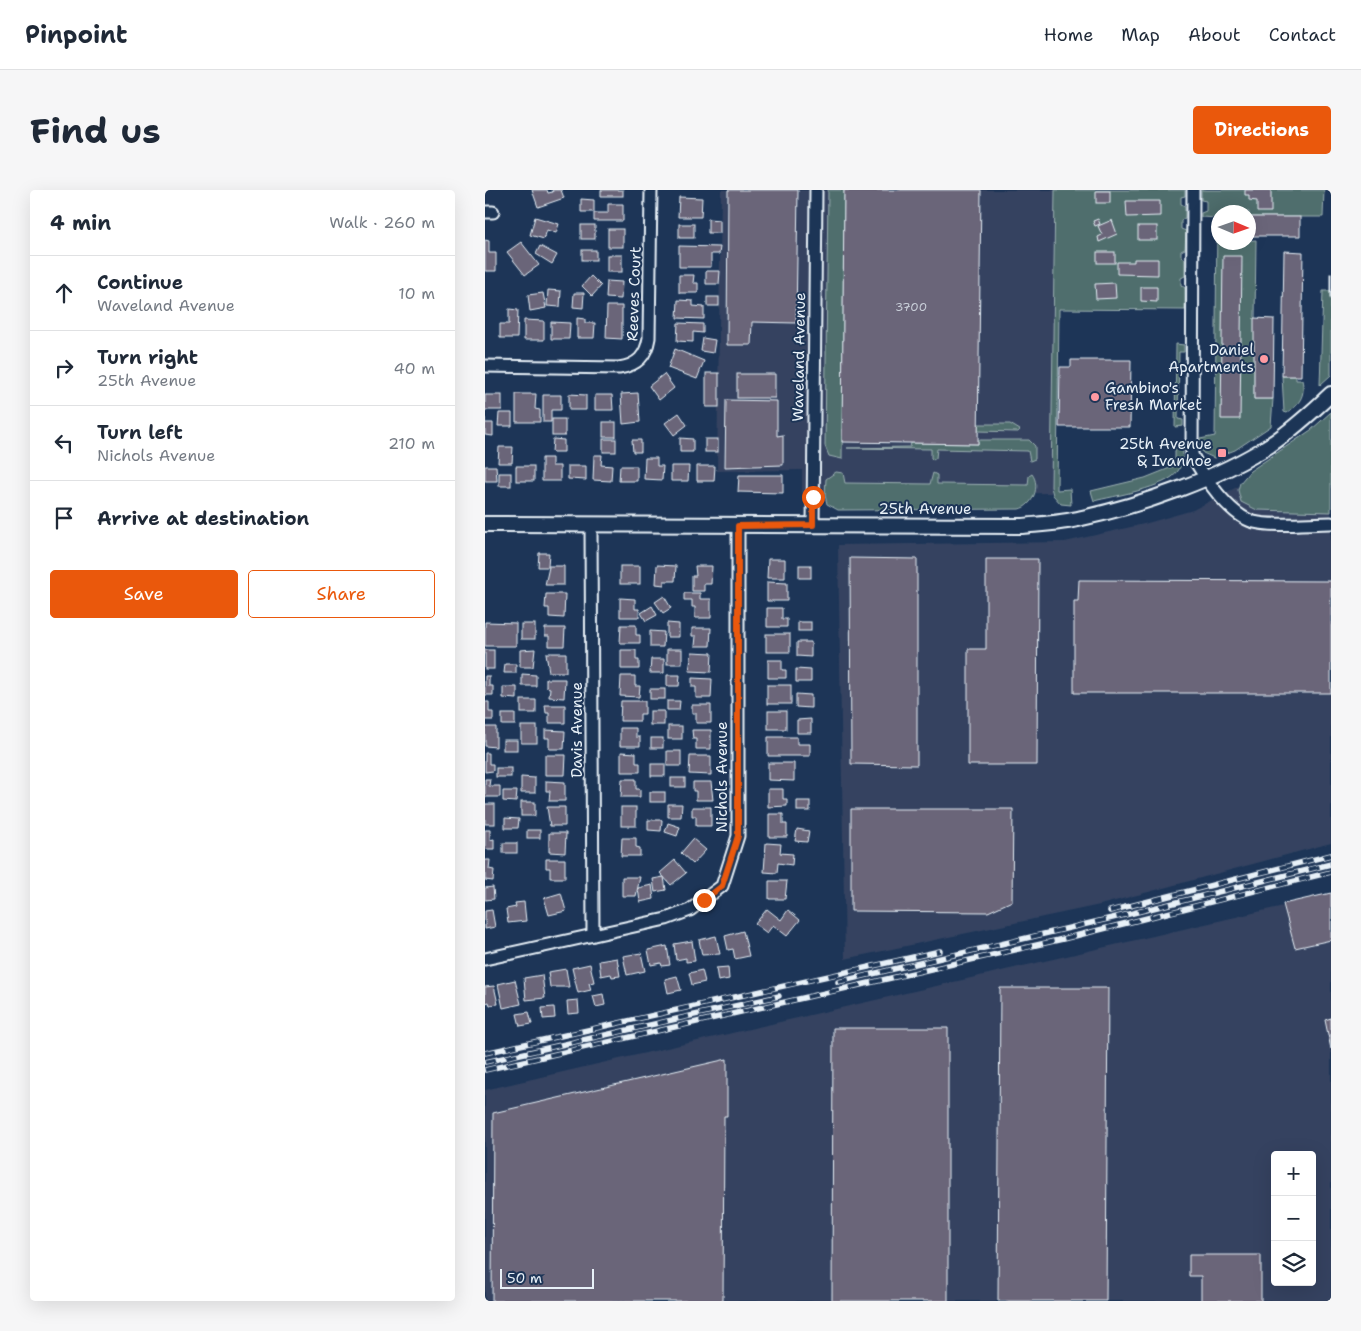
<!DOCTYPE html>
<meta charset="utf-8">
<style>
:root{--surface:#fff;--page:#f6f6f7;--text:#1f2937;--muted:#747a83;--line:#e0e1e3;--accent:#ea580c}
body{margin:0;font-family:"Shantell Sans",sans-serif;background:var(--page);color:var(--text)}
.controls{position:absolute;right:15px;bottom:15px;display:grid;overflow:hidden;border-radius:5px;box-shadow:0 5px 20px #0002}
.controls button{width:45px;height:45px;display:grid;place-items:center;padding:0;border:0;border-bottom:1px solid var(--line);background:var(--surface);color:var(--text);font:25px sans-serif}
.compass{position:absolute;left:726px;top:15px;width:45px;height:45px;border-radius:50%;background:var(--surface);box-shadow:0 5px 20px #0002;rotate:92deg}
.scale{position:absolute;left:15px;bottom:12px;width:94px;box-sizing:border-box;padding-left:5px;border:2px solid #e8f1f8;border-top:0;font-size:14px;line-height:18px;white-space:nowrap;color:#e8f1f8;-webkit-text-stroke:4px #1d3557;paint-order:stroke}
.stop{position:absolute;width:15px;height:15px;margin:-11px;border:4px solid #ea580c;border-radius:50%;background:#fff}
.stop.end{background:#ea580c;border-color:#fff;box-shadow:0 1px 5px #0008}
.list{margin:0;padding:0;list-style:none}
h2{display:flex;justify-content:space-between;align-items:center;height:65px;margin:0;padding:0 20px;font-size:21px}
h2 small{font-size:16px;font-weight:400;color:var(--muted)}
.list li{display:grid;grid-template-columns:32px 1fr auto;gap:15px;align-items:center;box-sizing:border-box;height:75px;padding:0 20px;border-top:1px solid var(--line)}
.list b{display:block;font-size:19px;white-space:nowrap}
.list p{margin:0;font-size:16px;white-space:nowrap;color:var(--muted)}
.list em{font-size:16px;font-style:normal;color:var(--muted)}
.actions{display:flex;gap:10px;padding:15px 20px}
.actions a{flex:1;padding:11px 0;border:1px solid var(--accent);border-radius:5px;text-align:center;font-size:18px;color:var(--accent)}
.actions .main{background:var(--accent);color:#fff}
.icon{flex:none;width:28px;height:28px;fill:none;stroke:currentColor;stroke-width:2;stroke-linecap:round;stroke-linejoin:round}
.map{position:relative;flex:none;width:846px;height:1111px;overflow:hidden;border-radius:5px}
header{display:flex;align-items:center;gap:30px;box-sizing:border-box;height:70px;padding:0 25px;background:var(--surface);border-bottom:1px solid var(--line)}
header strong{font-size:24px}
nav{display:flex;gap:28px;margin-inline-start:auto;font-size:18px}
.intro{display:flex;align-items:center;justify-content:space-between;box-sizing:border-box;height:120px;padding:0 30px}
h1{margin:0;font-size:35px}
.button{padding:12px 22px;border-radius:5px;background:var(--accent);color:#fff;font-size:18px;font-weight:700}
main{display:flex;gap:30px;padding:0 30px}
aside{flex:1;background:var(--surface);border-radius:5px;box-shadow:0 5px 20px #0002}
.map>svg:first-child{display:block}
.built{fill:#344361;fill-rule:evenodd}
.green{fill:#4f6e6d;stroke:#9cb0b2}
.building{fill:#6a6579;stroke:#e8f1f8}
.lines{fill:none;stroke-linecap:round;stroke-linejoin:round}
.minor-casing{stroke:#e8f1f8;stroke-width:15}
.tertiary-casing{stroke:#e8f1f8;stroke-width:18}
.minor{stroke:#1d3557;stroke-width:11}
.tertiary{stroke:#1d3557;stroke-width:14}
.rail-casing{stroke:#e8f1f8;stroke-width:5.5}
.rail{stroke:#1d3557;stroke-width:4;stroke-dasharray:11;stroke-linecap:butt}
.route{stroke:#ea580c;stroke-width:6}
.poi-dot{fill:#ff9aa2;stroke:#1d3557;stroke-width:2}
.labels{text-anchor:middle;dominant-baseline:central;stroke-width:4;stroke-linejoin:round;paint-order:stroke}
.number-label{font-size:12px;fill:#c8ced8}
.street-label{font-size:15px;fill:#e8f1f8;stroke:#1d3557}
.poi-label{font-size:15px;fill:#e8f1f8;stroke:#1d3557;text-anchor:end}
</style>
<header>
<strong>Pinpoint</strong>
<nav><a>Home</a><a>Map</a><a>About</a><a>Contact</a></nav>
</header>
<div class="intro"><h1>Find us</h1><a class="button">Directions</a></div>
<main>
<aside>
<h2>4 min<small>Walk · 260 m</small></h2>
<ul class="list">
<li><svg class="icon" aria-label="ahead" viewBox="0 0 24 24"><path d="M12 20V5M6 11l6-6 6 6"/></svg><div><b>Continue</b><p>Waveland Avenue</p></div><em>10 m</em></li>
<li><svg class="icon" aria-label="right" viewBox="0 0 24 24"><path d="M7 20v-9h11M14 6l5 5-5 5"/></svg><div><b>Turn right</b><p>25th Avenue</p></div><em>40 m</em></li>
<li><svg class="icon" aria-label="left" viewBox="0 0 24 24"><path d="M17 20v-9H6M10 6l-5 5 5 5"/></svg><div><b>Turn left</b><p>Nichols Avenue</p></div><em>210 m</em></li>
<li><svg class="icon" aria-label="arrive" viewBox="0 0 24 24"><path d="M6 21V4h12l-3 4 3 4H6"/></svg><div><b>Arrive at destination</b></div></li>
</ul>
<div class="actions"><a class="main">Save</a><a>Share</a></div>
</aside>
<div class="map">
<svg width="846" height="1111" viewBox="0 0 846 1111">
<rect width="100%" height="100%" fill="#1d3557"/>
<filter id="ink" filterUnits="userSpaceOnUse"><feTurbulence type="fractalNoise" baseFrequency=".02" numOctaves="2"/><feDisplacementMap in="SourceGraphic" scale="10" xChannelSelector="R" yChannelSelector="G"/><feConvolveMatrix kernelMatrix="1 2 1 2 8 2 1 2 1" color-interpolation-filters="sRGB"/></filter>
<g filter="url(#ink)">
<!-- built -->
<g class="built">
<polygon points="236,0 576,0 574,119 566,303 342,306 317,303 317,280 232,281"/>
<polygon points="846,231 846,653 615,715 360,769 353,355 580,352 659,334 708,320 775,285"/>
<path d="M 846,705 L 846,1111 L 0,1111 L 0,900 ZM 790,965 L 827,965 L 827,1092 L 790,1092 Z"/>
</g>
<!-- green -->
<g class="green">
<polygon points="343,0 359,0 357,269 344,266 340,256"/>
<polygon points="570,0 700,0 700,6 696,7 696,14 700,16 700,28 696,30 696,39 701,41 700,59 696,61 696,66 700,69 700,86 696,88 696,95 700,98 700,120 574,119 572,300 585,299 586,315 576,314 568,305 566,297"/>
<polygon points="716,0 839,0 838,27 764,27 764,22 734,22 734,52 771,50 769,209 788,209 786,236 750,260 729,268 718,263 713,253 715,249 730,246 732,28 716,27 716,23 721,21 721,11 716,10"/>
<polygon points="838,101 845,101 846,108 846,185 835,195"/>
<polygon points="691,154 699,155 699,162 694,162 693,229 698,230 698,236 690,237"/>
<path d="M 797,186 L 811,186 L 811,190 L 817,190 C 821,206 814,214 802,223 L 799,222 Z"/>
<polygon points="846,222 846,322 772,320 756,312 753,300 755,293 765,281 826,240"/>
<polygon points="493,234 525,234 535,240 533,242 493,241"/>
<polygon points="493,250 544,250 550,256 550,269 545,271 543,261 452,259 451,268 448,270 446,268 446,259 362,258 425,257 426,253 493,254"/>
<path d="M 690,258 L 698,259 C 698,267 697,275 693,281 C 682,298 628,306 609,311 L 606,301 L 660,288 L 690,276 Z"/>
<path d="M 351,282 L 358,283 L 360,293 L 445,294 L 448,283 L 452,285 L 452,294 L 543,295 L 544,286 L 547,284 C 556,296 548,316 534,319 L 353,320 L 342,314 L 340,305 L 341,289 Z"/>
</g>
<!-- building -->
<g class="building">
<polygon points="47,0 62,0 63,3 68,2 67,0 76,0 79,8 53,17"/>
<rect x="116" y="0" width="22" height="6"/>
<polygon points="243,0 313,0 311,133 267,132 266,155 242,155"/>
<polygon points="359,0 496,0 493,254 357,252"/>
<polygon points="760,0 786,0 786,22 772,22 772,11 764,10 764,5 760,5"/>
<rect x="611" y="1" width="14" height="12"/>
<polygon points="194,7 217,8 216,27 193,27"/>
<polygon points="96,9 109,10 109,22 96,22"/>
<polygon points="641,11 675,11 675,26 642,27"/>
<polygon points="123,14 138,14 138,31 109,31 109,23 123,23"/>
<polygon points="50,27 74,34 71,43 62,40 59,49 45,45"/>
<rect x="764" y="27" width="51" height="19"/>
<polygon points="223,29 235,30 235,43 223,43"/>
<polygon points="613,29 615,34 610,36 608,31"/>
<polygon points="627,30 632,44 614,52 613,47 617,45 613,36"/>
<rect x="194" y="34" width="15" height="14"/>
<rect x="96" y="35" width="14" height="14"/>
<rect x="653" y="36" width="19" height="14"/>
<rect x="123" y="39" width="15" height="18"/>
<polygon points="0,50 4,51 4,63 11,63 11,81 0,81"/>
<polygon points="36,52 54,75 40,85 22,62"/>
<polygon points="55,56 72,65 67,74 51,64"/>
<polygon points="194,56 235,57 234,64 226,64 226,77 194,77"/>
<rect x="97" y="60" width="14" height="10"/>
<polygon points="799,61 818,62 816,186 797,186"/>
<rect x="612" y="62" width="18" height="11"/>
<rect x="122" y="65" width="15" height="17"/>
<polygon points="738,66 757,66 755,229 736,229"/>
<polygon points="649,69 673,69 673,85 632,84 632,72 649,72"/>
<polygon points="221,81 235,81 234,94 221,94"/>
<rect x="845" y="84" width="1" height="24"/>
<polygon points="194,85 209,85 208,93 213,93 213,103 194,103"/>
<polygon points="106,86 116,96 107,106 97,96"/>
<polygon points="122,91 137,92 136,109 121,108"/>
<polygon points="630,93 631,108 611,109 610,94"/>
<polygon points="656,97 672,97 672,112 656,111"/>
<polygon points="63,100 76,101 75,117 62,116"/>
<polygon points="58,103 61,118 45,121 43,105"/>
<polygon points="89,103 99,103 98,118 88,117"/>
<rect x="222" y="107" width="12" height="9"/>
<polygon points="193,110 208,111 208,116 219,117 219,129 192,128"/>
<polygon points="122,116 137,116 137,149 121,148"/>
<polygon points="24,119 33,120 32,148 15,148 15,134 24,134"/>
<polygon points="92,128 100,129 100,133 110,133 109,148 92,148"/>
<polygon points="769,128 789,129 788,209 769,209"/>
<polygon points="39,130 59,131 59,150 39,150"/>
<polygon points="66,132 85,133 84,149 66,149"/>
<polygon points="193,133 218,134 218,143 208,142 208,152 192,151"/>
<polygon points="218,148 230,150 228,163 216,161"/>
<polygon points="190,159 219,171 212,189 183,178"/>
<polygon points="586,170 646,170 645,237 574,237 575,177 586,177"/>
<rect x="221" y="183" width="13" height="34"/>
<polygon points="179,184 189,198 174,210 164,196"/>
<rect x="252" y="184" width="38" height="24"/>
<polygon points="153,203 155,232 138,234 136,204"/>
<polygon points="31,204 51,204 50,219 55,220 55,232 31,232"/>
<polygon points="84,204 101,205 101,220 84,220"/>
<rect x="0" y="205" width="17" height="15"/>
<polygon points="58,205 76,205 76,220 66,220 66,232 58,232"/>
<polygon points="110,205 127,205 128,220 110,220"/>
<polygon points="241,210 292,211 292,246 298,245 298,275 240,277"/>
<polygon points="14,223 27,223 27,236 13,236"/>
<polygon points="194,223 202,235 189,245 180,233"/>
<polygon points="0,228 0,233 8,233 8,246 0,245"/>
<rect x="67" y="229" width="13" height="17"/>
<rect x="118" y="232" width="13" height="15"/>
<polygon points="195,248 208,249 208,262 195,262"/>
<polygon points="68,249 79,250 79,262 67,262"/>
<rect x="118" y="249" width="13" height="13"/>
<rect x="220" y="249" width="13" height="13"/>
<polygon points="147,250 156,250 156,262 148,262"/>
<polygon points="14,257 28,257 27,273 13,273"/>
<polygon points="109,265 117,265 116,275 127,276 126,291 108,290"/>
<polygon points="57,268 67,268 67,276 75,276 75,291 57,291"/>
<polygon points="160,268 172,268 172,276 178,276 177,290 159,289"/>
<polygon points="0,276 11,276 12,291 0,291"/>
<rect x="31" y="276" width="18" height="15"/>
<polygon points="83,276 101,276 101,290 83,289"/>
<polygon points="135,276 152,276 152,291 134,291"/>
<polygon points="186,276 204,276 203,291 186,291"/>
<polygon points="212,276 230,276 229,291 212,291"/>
<rect x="14" y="283" width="12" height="13"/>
<polygon points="254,285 298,285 298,303 253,302"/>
<polygon points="54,363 64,363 63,376 79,376 79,395 60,395 64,377 53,377"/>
<polygon points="365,368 432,369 432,575 366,574"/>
<polygon points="283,369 300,369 300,388 282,388"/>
<polygon points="501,369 553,369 552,575 483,575 483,459 501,459"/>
<polygon points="172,375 191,376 190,391 179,391 179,395 171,394"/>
<rect x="314" y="375" width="12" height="13"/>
<rect x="135" y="376" width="20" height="18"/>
<polygon points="210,376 227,376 226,394 219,394 219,401 207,401 207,386 211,386"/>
<polygon points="594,390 846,391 846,503 589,503 589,411 593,411"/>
<polygon points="282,392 302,393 302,411 282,411"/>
<polygon points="199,403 215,403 215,409 226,409 226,428 210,428 210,417 207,417 207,410 199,410"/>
<polygon points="61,404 80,404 79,428 64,427 64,418 60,418"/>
<polygon points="179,406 186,418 178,423 170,412"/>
<polygon points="135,408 150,409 150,419 154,419 154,427 135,427"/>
<polygon points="167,416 172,425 161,431 156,423"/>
<polygon points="282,418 297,418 297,429 302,429 302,437 282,437"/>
<polygon points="0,432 31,433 31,456 0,456"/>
<rect x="313" y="432" width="13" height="9"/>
<polygon points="182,433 194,434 194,447 182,447"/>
<rect x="36" y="434" width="14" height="15"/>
<polygon points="136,435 151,435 151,445 155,445 155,453 135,453"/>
<polygon points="60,438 80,438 79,456 64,456 64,446 60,446"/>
<polygon points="207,438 226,438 225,456 210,456 211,446 207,446"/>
<polygon points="165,441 179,442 178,457 165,457"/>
<rect x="281" y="444" width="24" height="18"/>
<polygon points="312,452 326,452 326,467 312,466"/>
<polygon points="50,459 48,477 35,477 35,460"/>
<rect x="182" y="459" width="15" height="15"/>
<rect x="0" y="460" width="9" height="19"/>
<polygon points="136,460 151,460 151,470 154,470 154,479 136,479"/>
<polygon points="207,462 227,463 226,482 204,481"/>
<polygon points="61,463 81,463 81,482 64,482"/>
<polygon points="166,469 179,469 179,483 165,483"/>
<polygon points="283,470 297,470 297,480 301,480 301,488 283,488"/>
<polygon points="20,474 31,474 31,483 19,483"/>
<polygon points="311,479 326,480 326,492 311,492"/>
<polygon points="37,484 51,485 51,496 37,496"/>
<polygon points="182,485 195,485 194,496 182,496"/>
<polygon points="0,486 4,486 4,496 8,496 8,505 0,505"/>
<polygon points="136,486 150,486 150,496 155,496 154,507 135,506"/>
<polygon points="207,488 227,489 226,508 211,508 211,497 207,497"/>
<polygon points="61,489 80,489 79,508 64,507 65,498 61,497"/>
<rect x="282" y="495" width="24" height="19"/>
<polygon points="18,497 32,497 32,509 18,508"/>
<rect x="165" y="499" width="15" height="10"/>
<polygon points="311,504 326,505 326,518 311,517"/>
<rect x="36" y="510" width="15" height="13"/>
<polygon points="136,511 160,511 160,524 155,524 155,531 135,531"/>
<polygon points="182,511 195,511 194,520 182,520"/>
<polygon points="0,512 4,512 4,522 8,522 8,530 0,530"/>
<polygon points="60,515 80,515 80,533 64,533 64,523 61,523"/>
<polygon points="207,515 226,515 226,533 211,533 211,523 207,523"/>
<rect x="165" y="521" width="14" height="14"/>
<rect x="283" y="521" width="18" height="18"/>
<rect x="17" y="524" width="13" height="11"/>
<polygon points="326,529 326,543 312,543 312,530"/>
<rect x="36" y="536" width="16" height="17"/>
<rect x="183" y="536" width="14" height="13"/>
<polygon points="0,537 11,537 11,557 0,556"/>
<polygon points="135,538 151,538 151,547 155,547 155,556 135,556"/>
<polygon points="60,540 80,541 79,559 64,559 64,548 60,548"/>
<polygon points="207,540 226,540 226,559 211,559 211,549 208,549"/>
<polygon points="283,547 312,547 312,554 325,554 325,566 283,566"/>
<rect x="166" y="548" width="12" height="10"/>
<rect x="18" y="550" width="14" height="10"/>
<rect x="182" y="561" width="14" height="15"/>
<polygon points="136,562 151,563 151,573 155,573 155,582 136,582"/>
<polygon points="0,563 4,563 4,574 8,574 8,581 0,582"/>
<polygon points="60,565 81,565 80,585 60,585"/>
<polygon points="205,566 226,566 226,585 204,584"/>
<polygon points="283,573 309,573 309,591 283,590"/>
<rect x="166" y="574" width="14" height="12"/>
<rect x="11" y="578" width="15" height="9"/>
<polygon points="36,587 50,588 50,603 36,603"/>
<rect x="186" y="588" width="14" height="9"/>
<polygon points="0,589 5,589 4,596 15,596 15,607 0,607"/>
<polygon points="137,589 151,589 151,599 155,599 155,607 136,607"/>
<polygon points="61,591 80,592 80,611 64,611 65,601 61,601"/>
<polygon points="208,592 226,592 228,610 211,610 211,601 208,601"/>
<polygon points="283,599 298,599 298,609 302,609 302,616 283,617"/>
<polygon points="18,601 32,601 31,612 18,611"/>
<rect x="165" y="602" width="15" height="10"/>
<rect x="312" y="611" width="13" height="10"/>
<rect x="36" y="612" width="14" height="14"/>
<rect x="0" y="614" width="10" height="20"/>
<polygon points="183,614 197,614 196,627 183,627"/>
<polygon points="62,617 80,617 80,636 65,636"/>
<rect x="136" y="617" width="15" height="19"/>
<polygon points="207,617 226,617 226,636 211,636 211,626 207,626"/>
<polygon points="366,619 528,619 527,711 503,722 366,721"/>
<polygon points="284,624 298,624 298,634 302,634 302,647 284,647"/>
<polygon points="20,628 34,629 33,638 20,638"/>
<polygon points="163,630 177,630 176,641 163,640"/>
<polygon points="183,633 195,637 192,646 180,642"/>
<polygon points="312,639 324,641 322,652 310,651"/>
<polygon points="0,640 5,640 5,650 9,649 9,659 0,659"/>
<rect x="42" y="640" width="13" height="8"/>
<polygon points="64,643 81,643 80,663 64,662"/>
<polygon points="137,648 151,648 151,657 155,658 155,666 136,666"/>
<polygon points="208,649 221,660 208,674 196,663"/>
<rect x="18" y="653" width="14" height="10"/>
<polygon points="281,653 296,654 295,663 308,664 307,675 293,673 292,683 279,682"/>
<polygon points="61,669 80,669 80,688 65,688 65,678 61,678"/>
<polygon points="0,670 5,670 4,679 9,680 8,691 0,690"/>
<polygon points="190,670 201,683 186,695 175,683"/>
<polygon points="137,687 155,687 151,706 137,706"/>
<polygon points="179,687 181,700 170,702 168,689"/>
<polygon points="284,691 302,691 300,709 284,709"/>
<polygon points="167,695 169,709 155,712 153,698"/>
<polygon points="8,697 9,709 0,710 0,698"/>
<polygon points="76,703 81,721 64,725 59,708"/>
<polygon points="846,703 846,750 810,758 798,714"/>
<polygon points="39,712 41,731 23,733 21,719 31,717 30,713"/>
<polygon points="282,719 296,730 303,720 315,730 302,746 288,735 282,743 270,734"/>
<polygon points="7,720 10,737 0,739 0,721"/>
<polygon points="258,741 264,766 250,769 248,759 243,760 240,746"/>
<polygon points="231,746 235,764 217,765 214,750"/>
<polygon points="207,751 210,771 201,772 201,768 191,770 189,754"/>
<polygon points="182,756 185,775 177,776 176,773 166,775 163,760"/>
<polygon points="156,763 160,781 142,785 138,766"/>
<polygon points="132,768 135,786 127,787 126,784 116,786 114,771"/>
<polygon points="105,774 109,792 104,793 106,800 93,803 87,778"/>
<polygon points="243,777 244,789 233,791 231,778"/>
<polygon points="81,779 84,797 65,797 63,782"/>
<polygon points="217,780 220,792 207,795 204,783"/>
<polygon points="57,785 60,808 41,810 39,788"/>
<polygon points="192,786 196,800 183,803 180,789"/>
<polygon points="30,790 36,814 18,818 13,794"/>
<polygon points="9,796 13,814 5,815 4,812 0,813 0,797"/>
<polygon points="515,798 623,798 621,1111 513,1111"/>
<polygon points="118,804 120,815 111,817 108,806"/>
<polygon points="93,810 94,823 83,824 82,811"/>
<polygon points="69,817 70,828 58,829 57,818"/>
<polygon points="44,822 47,834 35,836 32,824"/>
<polygon points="846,828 846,859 840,830"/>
<polygon points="348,838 463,838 463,1111 347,1111"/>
<polygon points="242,869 242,926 239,926 238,1111 7,1111 8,923"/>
<polygon points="704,1065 776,1065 776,1111 716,1111 716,1086 704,1086"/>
</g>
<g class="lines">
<!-- minor casing -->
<g class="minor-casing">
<g id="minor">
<path d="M 708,0 L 707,265 C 718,286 745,326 769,332 C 788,337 825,333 846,333"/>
<polyline points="0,22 8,22"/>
<path d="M 0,176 L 134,178 C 153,175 161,166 164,148 L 166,0"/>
<polyline points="106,335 108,745"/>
<polyline points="328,335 331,0"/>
<polyline points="0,769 181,729 205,720 237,696 253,646 253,336"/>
</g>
</g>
<!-- tertiary casing -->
<g class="tertiary-casing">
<path id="tertiary" d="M 0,334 L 537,336 C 557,334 578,333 597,328 C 657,315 734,288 785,255 C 807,240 827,222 846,204"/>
</g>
<!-- minor -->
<use href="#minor" class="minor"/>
<!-- tertiary -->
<use href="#tertiary" class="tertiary"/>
<!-- rail casing -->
<g class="rail-casing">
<g id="rail">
<polyline points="625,721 846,665"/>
<polyline points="353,792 640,725 846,674"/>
<polyline points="0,863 455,761"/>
<polyline points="0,872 294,806"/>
<polyline points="0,880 578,749 846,682"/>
</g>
</g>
<!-- rail -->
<use href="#rail" class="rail"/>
</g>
</g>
<g class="lines" filter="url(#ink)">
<!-- route -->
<polyline class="route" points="219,710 237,696 253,646 253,336 328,335 328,307"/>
</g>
<!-- markers -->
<g class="poi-dot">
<circle cx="779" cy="169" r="5"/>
<circle cx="610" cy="207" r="5"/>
<rect x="732" y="258" width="10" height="10" rx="2.5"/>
</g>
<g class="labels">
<!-- number labels -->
<g class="number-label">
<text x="426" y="117">3700</text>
</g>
<!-- street labels -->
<g class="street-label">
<text transform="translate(149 104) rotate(-88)">Reeves Court</text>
<text transform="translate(314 167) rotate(-89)">Waveland Avenue</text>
<text x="440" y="319">25th Avenue</text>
<text transform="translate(92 540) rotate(-90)">Davis Avenue</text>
<text transform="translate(237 587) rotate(-90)">Nichols Avenue</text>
</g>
<!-- poi labels -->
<g class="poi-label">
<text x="769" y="160">Daniel<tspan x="769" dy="17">Apartments</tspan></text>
<text x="620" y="198" text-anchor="start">Gambino's<tspan x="620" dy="17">Fresh Market</tspan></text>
<text x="727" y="254">25th Avenue<tspan x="727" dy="17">&amp; Ivanhoe</tspan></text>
</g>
</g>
</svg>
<div class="controls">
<button>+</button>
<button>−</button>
<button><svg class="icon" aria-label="layers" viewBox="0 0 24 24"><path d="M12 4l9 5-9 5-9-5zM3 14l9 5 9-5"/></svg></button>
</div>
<svg class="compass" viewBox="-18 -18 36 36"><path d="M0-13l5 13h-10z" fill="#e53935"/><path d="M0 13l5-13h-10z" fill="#747a83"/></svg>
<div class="scale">50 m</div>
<div class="stop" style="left:328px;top:307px"></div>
<div class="stop end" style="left:219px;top:710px"></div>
</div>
</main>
